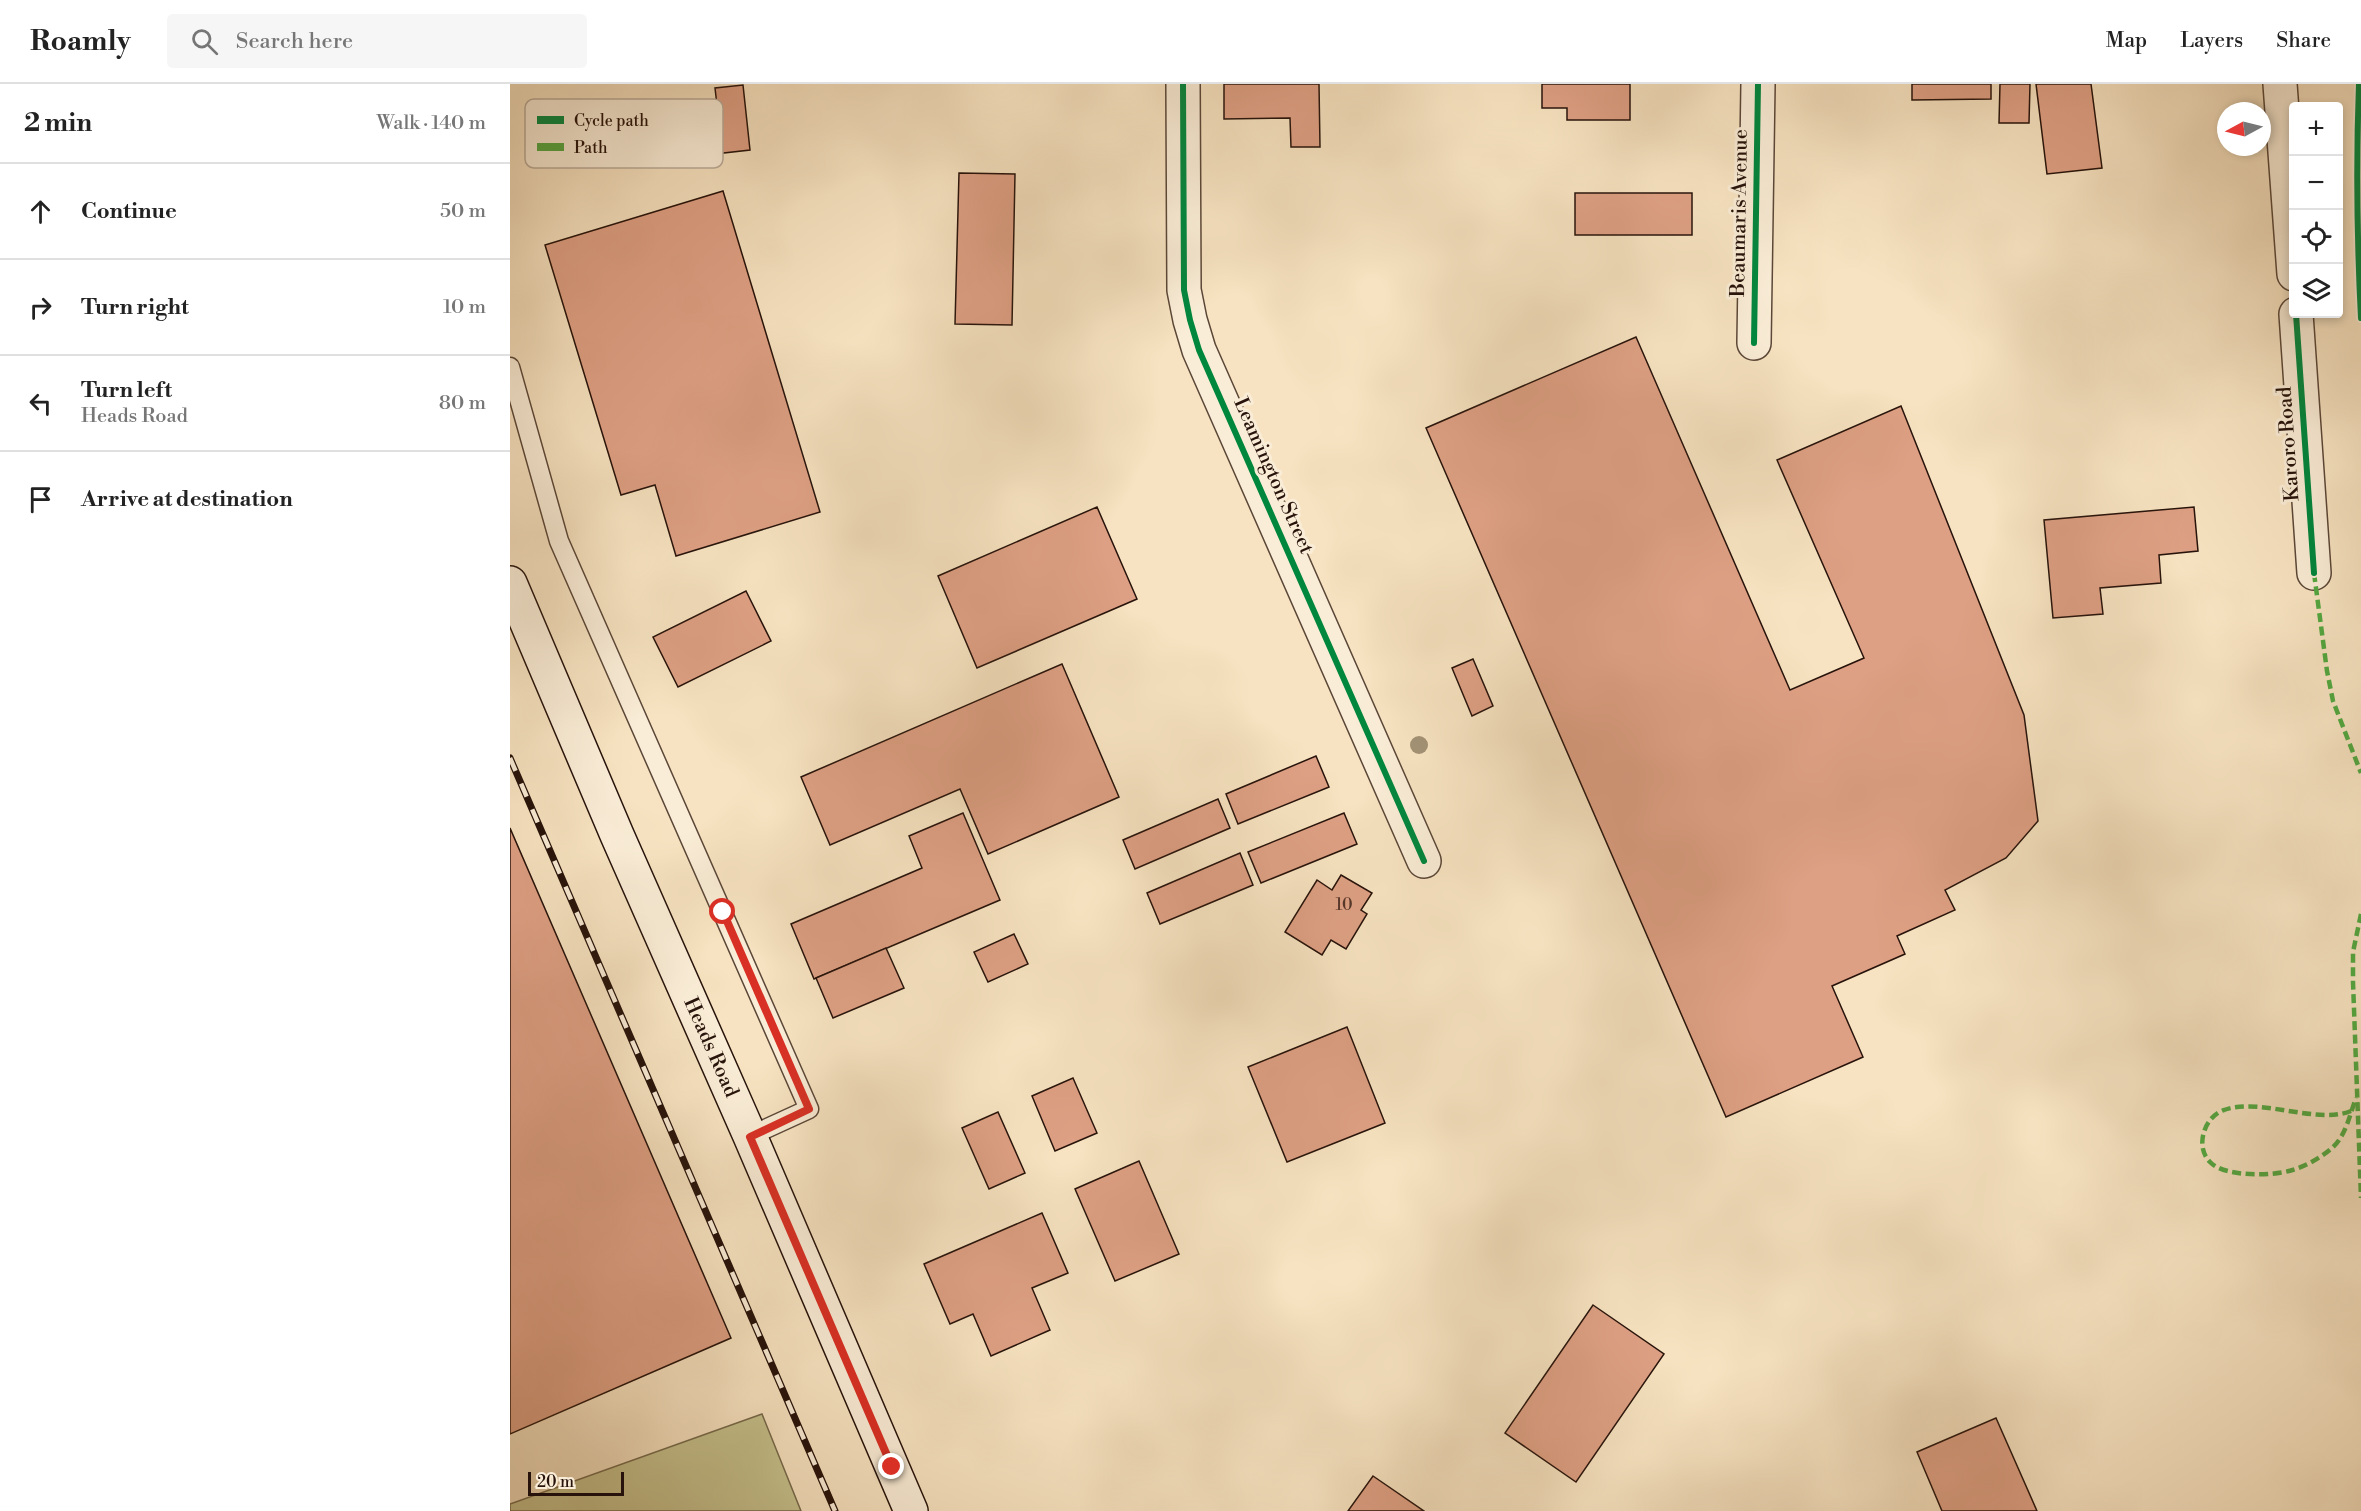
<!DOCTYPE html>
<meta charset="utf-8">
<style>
:root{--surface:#fff;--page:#f6f6f6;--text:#222;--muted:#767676;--line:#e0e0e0}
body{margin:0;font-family:"Libre Bodoni",serif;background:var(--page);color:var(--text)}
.controls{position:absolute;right:18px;top:18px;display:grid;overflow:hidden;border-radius:6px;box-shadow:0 3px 9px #0003}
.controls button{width:54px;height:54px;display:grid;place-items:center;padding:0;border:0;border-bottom:2px solid var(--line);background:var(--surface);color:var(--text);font:30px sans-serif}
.compass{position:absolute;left:1707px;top:18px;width:54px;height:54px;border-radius:50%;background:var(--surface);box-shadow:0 3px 9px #0003;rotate:263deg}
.scale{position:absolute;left:18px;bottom:15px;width:96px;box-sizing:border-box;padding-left:6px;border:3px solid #27130b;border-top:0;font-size:16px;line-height:21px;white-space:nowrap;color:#27130b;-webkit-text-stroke:4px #faedd7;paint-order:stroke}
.stop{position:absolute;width:18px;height:18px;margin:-14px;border:4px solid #d93025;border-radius:50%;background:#fff}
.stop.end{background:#d93025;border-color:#fff;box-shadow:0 2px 6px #0008}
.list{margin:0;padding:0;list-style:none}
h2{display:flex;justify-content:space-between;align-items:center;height:78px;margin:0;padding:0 24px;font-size:26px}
h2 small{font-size:20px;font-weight:400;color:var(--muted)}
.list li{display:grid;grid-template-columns:39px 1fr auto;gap:18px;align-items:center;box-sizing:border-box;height:96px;padding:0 24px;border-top:2px solid var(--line)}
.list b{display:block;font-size:22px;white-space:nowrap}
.list p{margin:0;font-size:20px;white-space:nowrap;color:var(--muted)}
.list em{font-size:20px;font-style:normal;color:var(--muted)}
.icon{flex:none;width:33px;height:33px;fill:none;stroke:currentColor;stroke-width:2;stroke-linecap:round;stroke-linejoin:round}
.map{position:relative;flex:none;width:1851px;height:1427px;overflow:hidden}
header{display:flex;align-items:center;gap:36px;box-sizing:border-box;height:84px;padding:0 30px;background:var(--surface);border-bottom:2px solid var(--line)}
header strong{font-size:28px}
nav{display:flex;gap:33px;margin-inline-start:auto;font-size:21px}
.search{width:420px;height:54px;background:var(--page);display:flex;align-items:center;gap:15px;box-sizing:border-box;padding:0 21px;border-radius:6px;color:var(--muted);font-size:22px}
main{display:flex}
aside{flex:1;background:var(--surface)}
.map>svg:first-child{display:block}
.green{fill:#c5c18d;stroke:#766a4c;stroke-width:1.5}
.building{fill:#dea084;stroke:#27130b;stroke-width:1.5}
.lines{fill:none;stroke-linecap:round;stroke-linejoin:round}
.service-casing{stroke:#5b4738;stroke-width:21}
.minor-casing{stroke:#5b4738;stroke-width:36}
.secondary-casing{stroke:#27130b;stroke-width:36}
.service{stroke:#faedd7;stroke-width:18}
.minor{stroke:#faedd7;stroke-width:33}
.secondary{stroke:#faedd7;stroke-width:33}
.rail-casing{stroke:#27130b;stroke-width:7}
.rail{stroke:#faedd7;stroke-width:4.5;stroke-dasharray:14;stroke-linecap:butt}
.quiet{stroke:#53a841;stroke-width:4.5;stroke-dasharray:9 4.5;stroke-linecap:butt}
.cycleway-casing{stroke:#faedd7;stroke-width:10}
.cycleway{stroke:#00873e;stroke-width:6}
.tree{fill:#a39276}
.route{stroke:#d93025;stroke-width:8}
.labels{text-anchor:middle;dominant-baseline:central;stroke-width:6;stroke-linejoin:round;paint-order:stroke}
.number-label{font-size:16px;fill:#553629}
.street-label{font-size:20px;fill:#27130b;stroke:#faedd7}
.key{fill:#faedd7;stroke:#bbac9a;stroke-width:1.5}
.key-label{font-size:16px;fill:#27130b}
</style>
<header>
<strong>Roamly</strong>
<div class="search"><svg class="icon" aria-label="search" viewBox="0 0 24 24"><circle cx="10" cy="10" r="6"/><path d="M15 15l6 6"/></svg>Search here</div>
<nav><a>Map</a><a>Layers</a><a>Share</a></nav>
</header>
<main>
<aside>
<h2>2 min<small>Walk · 140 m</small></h2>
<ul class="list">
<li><svg class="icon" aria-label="ahead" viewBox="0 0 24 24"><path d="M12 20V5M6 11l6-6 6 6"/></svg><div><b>Continue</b></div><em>50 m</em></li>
<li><svg class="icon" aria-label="right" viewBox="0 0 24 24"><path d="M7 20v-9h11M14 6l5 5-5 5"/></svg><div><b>Turn right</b></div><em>10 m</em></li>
<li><svg class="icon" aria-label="left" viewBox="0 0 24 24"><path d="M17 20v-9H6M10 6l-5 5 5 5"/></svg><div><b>Turn left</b><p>Heads Road</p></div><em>80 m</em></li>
<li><svg class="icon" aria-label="arrive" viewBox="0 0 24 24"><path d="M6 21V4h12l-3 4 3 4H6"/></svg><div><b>Arrive at destination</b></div></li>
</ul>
</aside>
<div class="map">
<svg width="1851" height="1427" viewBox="0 0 1851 1427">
<rect width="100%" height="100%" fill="#f7e3c1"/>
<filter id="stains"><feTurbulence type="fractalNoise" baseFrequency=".00333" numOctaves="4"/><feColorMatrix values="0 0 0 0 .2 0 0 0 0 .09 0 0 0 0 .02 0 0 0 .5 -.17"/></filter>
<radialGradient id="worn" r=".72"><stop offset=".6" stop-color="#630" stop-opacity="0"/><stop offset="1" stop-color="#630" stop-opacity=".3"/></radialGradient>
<!-- green -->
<polygon class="green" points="252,1330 291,1427 0,1427 0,1420"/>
<!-- building -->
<g class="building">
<polygon points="714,0 809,0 810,63 781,63 780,34 714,35"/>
<polygon points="1032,0 1120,0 1120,36 1057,36 1057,24 1032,24"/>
<polygon points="1402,0 1481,0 1481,15 1402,16"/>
<polygon points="1490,0 1520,0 1519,39 1489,39"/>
<polygon points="1526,0 1581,0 1592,84 1537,90"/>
<polygon points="233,1 240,66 143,77 138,38 208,30 205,4"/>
<polygon points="449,89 505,90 502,241 445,240"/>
<polygon points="213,107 310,428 166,472 145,401 111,411 35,161"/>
<rect x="1065" y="109" width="117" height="42"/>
<polygon points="1126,253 1280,606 1354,574 1267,376 1391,322 1514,631 1528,737 1496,774 1435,806 1445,826 1387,852 1395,870 1322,902 1353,973 1216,1033 916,344"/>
<polygon points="587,423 627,515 467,584 428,492"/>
<polygon points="1684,423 1688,467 1649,471 1651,499 1590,504 1593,530 1543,534 1534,436"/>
<polygon points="236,507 261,557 168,603 143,553"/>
<polygon points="963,575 983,622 962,632 942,584"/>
<polygon points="552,580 609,713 478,770 450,705 320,761 291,693"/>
<polygon points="806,672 819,703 728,740 716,710"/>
<polygon points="708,715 720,744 625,785 613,756"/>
<polygon points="453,729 490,816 304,895 281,840 412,784 399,752"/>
<polygon points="834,729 847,760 751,799 738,768"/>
<polygon points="0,744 221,1254 0,1350"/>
<polygon points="730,769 743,801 650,840 637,809"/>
<polygon points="831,791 862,809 851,826 857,830 836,865 821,856 812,871 775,848 807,796 822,806"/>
<polygon points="504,850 518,880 478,898 464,868"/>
<polygon points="376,864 394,904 323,934 306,894"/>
<polygon points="837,943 875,1039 777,1078 738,983"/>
<polygon points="563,994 587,1049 545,1067 522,1012"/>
<polygon points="488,1028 515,1089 479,1105 452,1044"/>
<polygon points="629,1077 669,1170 605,1197 565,1105"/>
<polygon points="532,1129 558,1189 522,1204 540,1246 481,1272 463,1230 440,1240 414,1180"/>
<polygon points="1083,1221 1154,1270 1066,1398 995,1349"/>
<polygon points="1486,1334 1527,1427 1432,1427 1407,1368"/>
<polygon points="863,1392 914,1427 838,1427"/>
</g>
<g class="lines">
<!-- service casing -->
<g class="service-casing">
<polyline id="service" points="0,283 49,457 299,1025 240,1052"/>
</g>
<!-- minor casing -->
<g class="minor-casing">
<g id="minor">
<polyline points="673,0 674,206 680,236 689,266 914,777"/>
<polyline points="1770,0 1784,190"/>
<polyline points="1786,230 1804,489"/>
<polyline points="1244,259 1248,0"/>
</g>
</g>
<!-- secondary casing -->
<g class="secondary-casing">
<g id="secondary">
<path id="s1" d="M 0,499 L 107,751 L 240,1052 L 401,1427"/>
</g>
</g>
<!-- service -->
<use href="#service" class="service"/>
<!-- minor -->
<use href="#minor" class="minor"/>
<!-- secondary -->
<use href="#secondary" class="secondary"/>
<!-- rail casing -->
<g class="rail-casing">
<polyline id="rail" points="0,674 325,1427"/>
</g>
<!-- rail -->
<use href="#rail" class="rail"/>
<!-- quiet -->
<g class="quiet">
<polyline points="1804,489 1817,587 1823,617 1851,689"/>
<polyline points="1851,830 1843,868 1843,898 1851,1114"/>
<path d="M 1841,1027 C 1807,1041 1750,1013 1714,1026 C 1695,1032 1684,1062 1700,1078 C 1714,1093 1760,1092 1779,1087 C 1794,1083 1811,1074 1823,1063 C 1836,1051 1840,1030 1846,1014"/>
</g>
<!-- cycleway casing -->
<g class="cycleway-casing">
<g id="cycleway">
<polyline points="673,0 674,206 680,236 689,266 914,777"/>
<path d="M 1849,0 C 1846,78 1847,156 1851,234"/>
<polyline points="1786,230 1804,489"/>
<polyline points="1244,259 1248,0"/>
</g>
</g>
<!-- cycleway -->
<use href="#cycleway" class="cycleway"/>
</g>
<!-- trees -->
<circle class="tree" cx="909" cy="661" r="9"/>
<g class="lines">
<!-- route -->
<polyline class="route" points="213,828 299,1025 240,1053 382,1383"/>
</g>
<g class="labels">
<!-- number labels -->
<g class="number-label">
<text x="834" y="821">10</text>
</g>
<!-- street labels -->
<g class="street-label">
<text transform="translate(1230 129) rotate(-89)">Beaumaris Avenue</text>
<text transform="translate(1779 360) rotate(-94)">Karoro Road</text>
<text transform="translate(763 392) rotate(66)">Leamington Street</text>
<text stroke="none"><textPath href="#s1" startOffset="506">Heads Road</textPath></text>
</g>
</g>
<!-- legend -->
<rect x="15" y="15" width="198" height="69" rx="9" class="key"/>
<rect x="27" y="32" width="27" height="8" fill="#00873e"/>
<rect x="27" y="59" width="27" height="8" fill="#53a841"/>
<g class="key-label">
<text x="64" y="42">Cycle path</text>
<text x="64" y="69">Path</text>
</g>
<rect width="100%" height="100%" filter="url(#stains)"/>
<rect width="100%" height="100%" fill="url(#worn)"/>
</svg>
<div class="controls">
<button>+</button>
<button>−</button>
<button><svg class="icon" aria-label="locate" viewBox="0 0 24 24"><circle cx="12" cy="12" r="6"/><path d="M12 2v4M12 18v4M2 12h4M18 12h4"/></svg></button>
<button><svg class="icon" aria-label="layers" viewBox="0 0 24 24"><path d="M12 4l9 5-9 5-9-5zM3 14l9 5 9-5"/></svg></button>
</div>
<svg class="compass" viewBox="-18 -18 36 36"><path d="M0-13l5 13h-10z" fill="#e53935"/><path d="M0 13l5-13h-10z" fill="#767676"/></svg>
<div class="scale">20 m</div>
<div class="stop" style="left:213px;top:828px"></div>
<div class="stop end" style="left:382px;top:1383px"></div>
</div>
</main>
